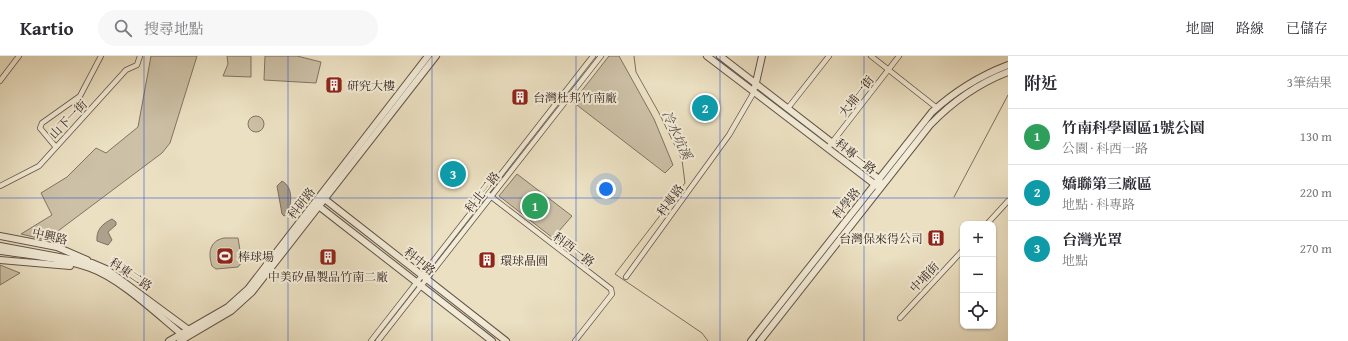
<!DOCTYPE html>
<html lang="zh-TW">
<meta charset="utf-8">
<style>
:root{--surface:#fff;--page:#f7f7f7;--text:#2b2b33;--muted:#7c7c81;--line:#e1e1e2;--accent:#8f2418}
body{margin:0;font-family:"Gentium Book Plus","Noto Serif TC",serif;background:var(--page);color:var(--text)}
.controls{position:absolute;right:12px;bottom:12px;display:grid;overflow:hidden;border-radius:8px;box-shadow:0 1px 3px #0004}
.controls button{width:36px;height:36px;display:grid;place-items:center;padding:0;border:0;border-bottom:1px solid var(--line);background:var(--surface);color:var(--text);font:20px sans-serif}
.you{position:absolute;left:606px;top:133px;width:14px;height:14px;margin:-10px;border:3px solid #fff;border-radius:50%;background:#1a73e8;box-shadow:0 0 0 6px #1a73e833}
.badge{display:grid;place-items:center;width:26px;height:26px;border-radius:50%;background:var(--accent);color:#fff;font-size:13px;font-weight:700}
.pin{position:absolute;translate:-50% -50%;border:2px solid #fff;box-shadow:0 1px 4px #0006}
.list{margin:0;padding:0;list-style:none}
h2{display:flex;justify-content:space-between;align-items:center;height:52px;margin:0;padding:0 16px;font-size:17px}
h2 small{font-size:13px;font-weight:400;color:var(--muted)}
.list li{display:grid;grid-template-columns:26px 1fr auto;gap:12px;align-items:center;box-sizing:border-box;height:56px;padding:0 16px;border-top:1px solid var(--line)}
.list b{display:block;font-size:15px;white-space:nowrap}
.list p{margin:0;font-size:13px;white-space:nowrap;color:var(--muted)}
.list em{font-size:13px;font-style:normal;color:var(--muted)}
.icon{flex:none;width:22px;height:22px;fill:none;stroke:currentColor;stroke-width:2;stroke-linecap:round;stroke-linejoin:round}
.map{position:relative;flex:none;width:1008px;height:285px;overflow:hidden}
header{display:flex;align-items:center;gap:24px;box-sizing:border-box;height:56px;padding:0 20px;background:var(--surface);border-bottom:1px solid var(--line)}
header strong{font-size:19px}
nav{display:flex;gap:22px;margin-inline-start:auto;font-size:14px}
.search{width:280px;height:36px;background:var(--page);display:flex;align-items:center;gap:10px;box-sizing:border-box;padding:0 14px;border-radius:22px;color:var(--muted);font-size:15px}
main{display:flex}
aside{flex:1;background:var(--surface)}
.map>svg:first-child{display:block}
.green{fill:#ccc0a6;stroke:#827363}
.water{fill:#aea18b;stroke:#7e7060}
.lines{fill:none;stroke-linecap:round;stroke-linejoin:round}
.stream{stroke:#7e7060;stroke-width:1}
.minor-casing{stroke:#645448;stroke-width:6}
.tertiary-casing{stroke:#645448;stroke-width:8}
.minor{stroke:#f2ebd7;stroke-width:4.5}
.tertiary{stroke:#f2ebd7;stroke-width:6}
.grid{fill:none;stroke:#1d4ed8;stroke-width:1;stroke-opacity:0.55}
.labels{text-anchor:middle;dominant-baseline:central;stroke-width:4;stroke-linejoin:round;paint-order:stroke}
.poi-label{font-size:12px;fill:#372620;stroke:#f2ebd7;text-anchor:start}
.street-label{font-size:12px;fill:#372620;stroke:#f2ebd7}
.water-label{font-size:13px;font-style:italic;fill:#5b4b40;stroke:#f2ebd7}
</style>
<header>
<strong>Kartio</strong>
<div class="search"><svg class="icon" aria-label="search" viewBox="0 0 24 24"><circle cx="10" cy="10" r="6"/><path d="M15 15l6 6"/></svg>搜尋地點</div>
<nav><a>地圖</a><a>路線</a><a>已儲存</a></nav>
</header>
<main>
<div class="map">
<svg width="1008" height="285" viewBox="0 0 1008 285">
<rect width="100%" height="100%" fill="#ebe0c2"/>
<filter id="stains"><feTurbulence type="fractalNoise" baseFrequency=".005" numOctaves="4"/><feColorMatrix values="0 0 0 0 .2 0 0 0 0 .09 0 0 0 0 .02 0 0 0 .5 -.17"/></filter>
<radialGradient id="worn" r=".72"><stop offset=".6" stop-color="#630" stop-opacity="0"/><stop offset="1" stop-color="#630" stop-opacity=".3"/></radialGradient>
<!-- green -->
<g class="green">
<polygon points="151,0 197,0 170,87 162,97 46,184 21,178 52,159 41,137 67,121 96,92 106,97 138,71"/>
<polygon points="227,0 251,0 251,21 223,20 228,8"/>
<polygon points="265,0 297,0 321,6 316,27 264,24"/>
<polygon points="609,0 619,0 654,63 673,109 665,117 573,46"/>
<circle cx="256" cy="68" r="8"/>
<polygon points="517,118 572,160 553,182 499,140"/>
<path d="M 224,182 L 238,182 L 242,206 L 238,211 L 216,213 L 212,210 C 208,198 209,185 224,182 Z"/>
<polygon points="0,209 20,217 0,229"/>
</g>
<!-- water -->
<g class="water">
<path d="M 282,125 C 294,132 291,147 288,158 L 284,160 L 282,158 L 277,130 Z"/>
<path d="M 112,163 L 116,166 L 116,169 L 108,176 L 112,184 L 108,189 L 97,185 C 96,174 102,168 112,163 Z"/>
</g>
<g class="lines">
<!-- stream -->
<g class="stream">
<polyline points="634,0 636,16 659,57 682,104 685,127 615,218 702,277 708,285"/>
<polyline points="954,141 1008,39"/>
</g>
<!-- minor casing -->
<g class="minor-casing">
<g id="minor">
<polyline points="871,0 937,52"/>
<polyline points="0,25 19,0"/>
<polyline points="788,52 829,0"/>
<polyline points="830,89 899,0"/>
<polyline points="55,90 40,72 42,67 80,40 101,0"/>
<polyline points="0,130 39,110 126,14 137,9 140,0"/>
<polyline points="489,139 611,233 612,238 575,285"/>
<polyline points="987,168 1008,145"/>
<polyline points="626,221 729,79 754,36"/>
<polyline points="900,262 963,194"/>
<polyline points="371,285 593,0"/>
<polyline points="378,285 601,0"/>
</g>
</g>
<!-- tertiary casing -->
<g class="tertiary-casing">
<g id="tertiary">
<polyline points="707,0 877,130"/>
<polyline points="720,0 879,123 880,126"/>
<polyline points="755,31 762,0"/>
<polyline points="322,141 506,285"/>
<polyline points="316,148 492,285"/>
<polyline points="0,180 57,191 87,204"/>
<polyline points="0,190 92,207 106,213 190,275"/>
<path d="M 0,195 C 29,199 62,202 90,212 C 121,223 158,259 184,280"/>
<polyline points="0,204 70,210"/>
<polyline points="169,285 228,251 248,233 428,0"/>
<polyline points="180,285 231,255 252,236 436,0"/>
<path d="M 751,285 L 932,56 C 955,35 979,20 1008,9"/>
<path d="M 760,285 L 930,69 C 953,45 977,28 1008,16"/>
</g>
</g>
<!-- minor -->
<use href="#minor" class="minor"/>
<!-- tertiary -->
<use href="#tertiary" class="tertiary"/>
</g>
<!-- grid -->
<path class="grid" d="M 144,0 L 144,285M 288,0 L 288,285M 432,0 L 432,285M 576,0 L 576,285M 720,0 L 720,285M 864,0 L 864,285M 0,142 L 1008,142"/>
<!-- icons -->
<defs>
<g id="building-square" transform="scale(0.9)"><rect x="-9" y="-9" width="18" height="18" rx="4" fill="#8f2418" stroke="#f2ebd7"/><path d="M-4-6H4V6H1V3H-1V6H-4ZM-2.5-4.3h1.7v1.8h-1.7ZM.8-4.3h1.7v1.8H.8ZM-2.5-1h1.7V.8h-1.7ZM.8-1h1.7V.8H.8Z" fill="#fff"/></g>
<g id="stadium-square" transform="scale(0.9)"><rect x="-9" y="-9" width="18" height="18" rx="4" fill="#8f2418" stroke="#f2ebd7"/><path d="M0-5a6.5 5 0 1 0 0 10a6.5 5 0 1 0 0-10ZM-3.5-1.8h7v3.6h-7Z" fill="#fff"/></g>
</defs>
<g fill-rule="evenodd">
<use href="#building-square" x="334" y="29"/>
<use href="#building-square" x="520" y="41"/>
<use href="#building-square" x="936" y="182"/>
<use href="#stadium-square" x="225" y="200"/>
<use href="#building-square" x="328" y="201"/>
<use href="#building-square" x="487" y="204"/>
</g>
<g class="labels">
<!-- poi labels -->
<g class="poi-label">
<text x="347" y="29">研究大樓</text>
<text x="533" y="41">台灣杜邦竹南廠</text>
<text x="923" y="182" text-anchor="end">台灣保來得公司</text>
<text x="238" y="200">棒球場</text>
<text x="500" y="204">環球晶圓</text>
<text x="328" y="220" text-anchor="middle">中美矽晶製品竹南二廠</text>
</g>
<!-- street labels -->
<g class="street-label">
<text transform="translate(856 40) rotate(-52)">大埔一街</text>
<text transform="translate(68 63) rotate(-46)">山下一街</text>
<text transform="translate(856 100) rotate(39)">科專一路</text>
<text transform="translate(482 136) rotate(-52)">科北二路</text>
<text transform="translate(670 144) rotate(-54)">科專路</text>
<text transform="translate(301 147) rotate(-52)">科研路</text>
<text transform="translate(846 147) rotate(-51)">科學路</text>
<text transform="translate(50 180) rotate(13)">中興路</text>
<text transform="translate(574 193) rotate(37)">科西一路</text>
<text transform="translate(420 205) rotate(39)">科中路</text>
<text transform="translate(131 218) rotate(34)">科東二路</text>
<text transform="translate(924 221) rotate(-47)">中埔街</text>
</g>
<!-- water labels -->
<g class="water-label">
<text transform="translate(677 79) rotate(65)">冷水坑溪</text>
</g>
</g>
<rect width="100%" height="100%" filter="url(#stains)"/>
<rect width="100%" height="100%" fill="url(#worn)"/>
</svg>
<div class="controls">
<button>+</button>
<button>−</button>
<button><svg class="icon" aria-label="locate" viewBox="0 0 24 24"><circle cx="12" cy="12" r="6"/><path d="M12 2v4M12 18v4M2 12h4M18 12h4"/></svg></button>
</div>
<div class="you"></div>
<div class="pin badge" style="left:535px;top:150px;background:#2e9e5b">1</div>
<div class="pin badge" style="left:705px;top:52px;background:#0f9aa8">2</div>
<div class="pin badge" style="left:453px;top:118px;background:#0f9aa8">3</div>
</div>
<aside>
<h2>附近<small>3筆結果</small></h2>
<ul class="list">
<li><span class="badge" style="background:#2e9e5b">1</span><div><b>竹南科學園區1號公園</b><p>公園 · 科西一路</p></div><em>130 m</em></li>
<li><span class="badge" style="background:#0f9aa8">2</span><div><b>嬌聯第三廠區</b><p>地點 · 科專路</p></div><em>220 m</em></li>
<li><span class="badge" style="background:#0f9aa8">3</span><div><b>台灣光罩</b><p>地點</p></div><em>270 m</em></li>
</ul>
</aside>
</main>
